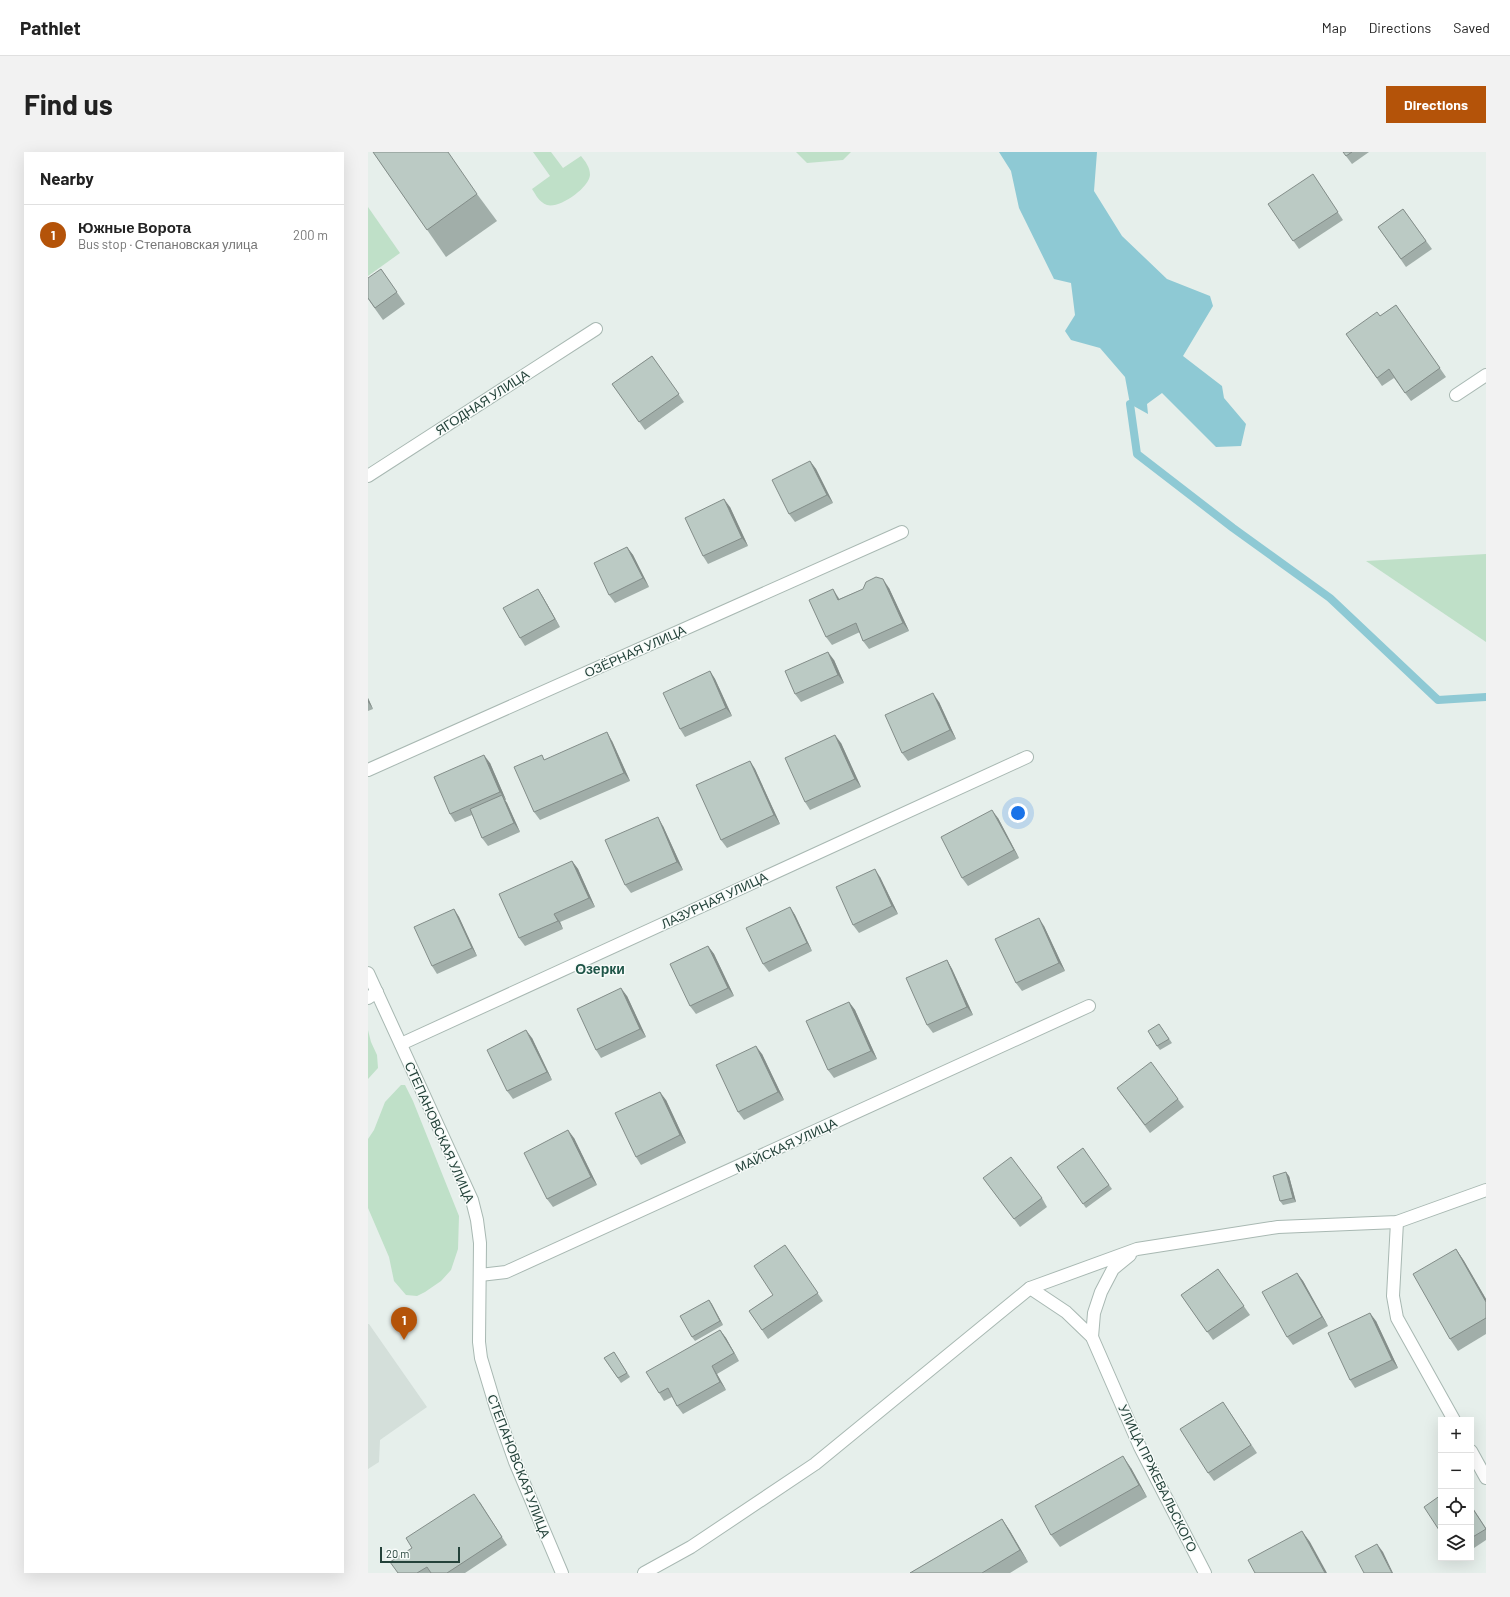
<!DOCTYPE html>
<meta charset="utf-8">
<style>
:root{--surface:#fff;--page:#f2f2f2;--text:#222;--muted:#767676;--line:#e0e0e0;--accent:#b45309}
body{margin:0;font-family:Barlow,sans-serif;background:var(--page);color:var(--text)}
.controls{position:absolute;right:12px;bottom:12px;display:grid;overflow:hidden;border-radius:0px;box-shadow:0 4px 16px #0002}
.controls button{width:36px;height:36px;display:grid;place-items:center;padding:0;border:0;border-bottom:1px solid var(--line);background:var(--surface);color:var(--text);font:20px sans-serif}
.scale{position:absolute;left:12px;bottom:10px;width:80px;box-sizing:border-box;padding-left:4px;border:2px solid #24423a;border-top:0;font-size:11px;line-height:14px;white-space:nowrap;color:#24423a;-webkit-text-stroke:3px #f7fbf9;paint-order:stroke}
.you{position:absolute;left:650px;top:661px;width:14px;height:14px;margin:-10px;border:3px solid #fff;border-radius:50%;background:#1a73e8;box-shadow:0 0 0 6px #1a73e833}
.badge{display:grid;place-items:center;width:26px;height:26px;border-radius:50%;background:var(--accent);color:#fff;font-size:13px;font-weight:700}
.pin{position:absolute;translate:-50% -33px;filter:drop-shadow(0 1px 2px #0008)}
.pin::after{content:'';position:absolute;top:21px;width:14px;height:12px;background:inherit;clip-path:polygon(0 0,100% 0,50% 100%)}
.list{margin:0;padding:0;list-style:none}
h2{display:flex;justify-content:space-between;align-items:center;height:52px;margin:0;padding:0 16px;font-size:17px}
h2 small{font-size:13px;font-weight:400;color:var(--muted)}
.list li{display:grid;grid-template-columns:26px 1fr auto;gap:12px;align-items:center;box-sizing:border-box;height:60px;padding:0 16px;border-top:1px solid var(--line)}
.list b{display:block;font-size:15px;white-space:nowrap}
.list p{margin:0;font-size:13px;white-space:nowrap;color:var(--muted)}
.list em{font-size:13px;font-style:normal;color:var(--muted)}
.icon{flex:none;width:22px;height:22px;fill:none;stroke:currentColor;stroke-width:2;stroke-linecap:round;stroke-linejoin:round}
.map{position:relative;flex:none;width:1118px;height:1421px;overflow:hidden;border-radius:0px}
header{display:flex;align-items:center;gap:24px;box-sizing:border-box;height:56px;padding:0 20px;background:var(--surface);border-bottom:1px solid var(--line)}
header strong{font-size:19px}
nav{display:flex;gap:22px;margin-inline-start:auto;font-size:14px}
.intro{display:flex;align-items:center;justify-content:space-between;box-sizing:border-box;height:96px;padding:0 24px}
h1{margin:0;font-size:28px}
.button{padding:10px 18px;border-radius:0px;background:var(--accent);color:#fff;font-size:14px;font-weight:700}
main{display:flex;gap:24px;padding:0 24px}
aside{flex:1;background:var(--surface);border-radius:0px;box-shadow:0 4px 16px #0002}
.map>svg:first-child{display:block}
.built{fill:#d4dfda}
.green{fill:#bfe0c8}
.water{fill:#8ec9d4}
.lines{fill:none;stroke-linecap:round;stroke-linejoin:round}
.stream{stroke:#8ec9d4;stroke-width:8}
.minor-casing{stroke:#a8b8b2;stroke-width:14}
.tertiary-casing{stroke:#a8b8b2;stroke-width:14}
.minor{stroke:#fff;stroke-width:12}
.tertiary{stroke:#fff;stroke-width:12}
.wall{fill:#a1aea9}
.shaded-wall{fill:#838d89}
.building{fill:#bbcac4;stroke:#838d89}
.labels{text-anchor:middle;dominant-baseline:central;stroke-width:3;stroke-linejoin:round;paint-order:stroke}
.street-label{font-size:13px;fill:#24423a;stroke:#f7fbf9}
.neighbourhood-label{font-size:14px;font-weight:bold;fill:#1f5548;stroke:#f7fbf9}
</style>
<header>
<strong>Pathlet</strong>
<nav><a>Map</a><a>Directions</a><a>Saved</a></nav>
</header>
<div class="intro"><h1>Find us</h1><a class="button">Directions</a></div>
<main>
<aside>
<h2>Nearby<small></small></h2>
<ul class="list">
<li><span class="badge">1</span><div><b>Южные Ворота</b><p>Bus stop · Степановская улица</p></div><em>200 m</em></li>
</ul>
</aside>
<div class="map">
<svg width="1118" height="1421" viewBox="0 0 1118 1421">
<rect width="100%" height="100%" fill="#e6efeb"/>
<!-- built -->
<polygon class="built" points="0,1172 1,1172 59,1255 12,1288 11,1310 0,1317"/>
<!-- green -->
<g class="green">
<path d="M 165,0 L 183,0 L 195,16 L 213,4 C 217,9 222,15 222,23 C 221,36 191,57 179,53 C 171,50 168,43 164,37 L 182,24 Z"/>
<polygon points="428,0 483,0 475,8 439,11"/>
<polygon points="0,55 32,101 0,124"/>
<polygon points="1118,402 1118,490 998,409"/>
<polygon points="0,878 3,890 9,903 10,916 0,927"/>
<polygon points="33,933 37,933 45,949 91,1064 90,1097 83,1118 73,1129 57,1140 49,1144 38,1143 26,1129 21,1105 0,1056 0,987 6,978 17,950"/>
</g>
<!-- water -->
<polygon class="water" points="631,0 729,0 726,39 754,84 799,127 842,144 845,154 815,204 854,234 856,246 878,272 873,294 848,295 794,241 779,252 780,262 762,252 757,225 732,196 703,188 697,179 707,163 703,131 686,127 651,56 643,19"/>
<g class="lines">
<!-- stream -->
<polyline class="stream" points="762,252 769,302 865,376 962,446 1070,548 1118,545"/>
<!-- minor casing -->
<g class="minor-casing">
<g id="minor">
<polyline points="1088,243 1118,223"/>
<polyline points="0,324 228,177"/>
<polyline points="0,618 534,380"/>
<polyline points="0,846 9,840"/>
<polyline points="33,892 659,605"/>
<polyline points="1029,1070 1025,1144 1029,1166 1086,1268"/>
<polyline points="112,1123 138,1120 721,854"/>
<polyline points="662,1136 698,1160 724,1185 772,1295 837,1421"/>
<polyline points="724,1185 726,1161 733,1140 745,1117 762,1103"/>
<polyline points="1103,1299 1118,1326"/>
<polyline points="276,1421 323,1395 447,1312 662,1136 769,1097 910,1075 1029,1070 1118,1038"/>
</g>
</g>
<!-- tertiary casing -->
<g class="tertiary-casing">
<polyline id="tertiary" points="0,821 104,1048 109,1068 112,1091 111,1190 113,1206 128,1256 147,1310 194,1421"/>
</g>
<!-- minor -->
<use href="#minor" class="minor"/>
<!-- tertiary -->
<use href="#tertiary" class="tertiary"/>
</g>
<!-- wall -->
<g class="wall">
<polygon points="5,0 109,42 129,69 78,105"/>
<polygon points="975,0 1001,0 984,12"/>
<polygon points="950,30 975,68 931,97 900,52"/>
<polygon points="1035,57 1064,97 1038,115 1010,75"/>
<polygon points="13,117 37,152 15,168 0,147"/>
<polygon points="1028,153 1078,225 1043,249 1026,226 1014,234 978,182 1012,164"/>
<polygon points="284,204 316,250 277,278 244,232"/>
<polygon points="442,309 448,317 465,351 427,370 421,362"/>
<polygon points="362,355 380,394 340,412 335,404"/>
<polygon points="259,395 265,403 281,435 247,451 241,443"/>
<polygon points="521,436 541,479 501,497 495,489 492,480 464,493 458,485 470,445 471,447 495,437"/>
<polygon points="170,437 175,445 192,475 157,494 152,486"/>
<polygon points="466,508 476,531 433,550 427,542"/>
<polygon points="342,519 347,527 364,564 317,585 312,577"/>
<polygon points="0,546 5,557 0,559"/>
<polygon points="571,550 588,587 540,609 534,601"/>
<polygon points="244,589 262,629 172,668 166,660 177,608"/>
<polygon points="473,591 493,635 442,658 437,650"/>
<polygon points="382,609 387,617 412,672 359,696 353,688"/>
<polygon points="122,611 138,648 137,648 139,651 152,680 120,694 114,686 104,663 87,670 82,662"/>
<polygon points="630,666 651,706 600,734 594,726"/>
<polygon points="295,674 315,718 263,741 257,733"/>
<polygon points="204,709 210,717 227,755 192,770 195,777 157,794 151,786"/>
<polygon points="512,725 530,762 491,781 485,773"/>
<polygon points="422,755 427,763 444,799 401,820 395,812"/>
<polygon points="86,757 91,765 109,804 69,822 64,814"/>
<polygon points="676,774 697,819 654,839 648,831"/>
<polygon points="340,794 346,802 366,844 328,862 322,854"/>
<polygon points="579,808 584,817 605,863 565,881 559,873"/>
<polygon points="259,844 278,885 233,906 228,898"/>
<polygon points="481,850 487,858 509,907 466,926 460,918"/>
<polygon points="794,876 804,891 792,898 789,894"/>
<polygon points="164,886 184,928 145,947 139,939"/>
<polygon points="394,902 416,948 376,968 370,960"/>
<polygon points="749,936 810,947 816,955 782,981"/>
<polygon points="298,948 318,991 273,1013 268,1005"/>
<polygon points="206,986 229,1033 185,1055 179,1047"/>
<polygon points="715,996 744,1037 718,1056 689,1015"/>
<polygon points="921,1024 928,1050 915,1053 912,1049"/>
<polygon points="615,1026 674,1046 679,1055 652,1075"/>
<polygon points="417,1093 455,1149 400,1187 381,1159 405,1143"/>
<polygon points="1088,1097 1096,1109 1118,1147 1118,1182 1090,1199 1082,1187"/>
<polygon points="850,1117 882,1163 845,1188 813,1143"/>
<polygon points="929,1121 935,1129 960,1174 925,1193 919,1185"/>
<polygon points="341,1148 355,1173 327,1189 324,1185"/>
<polygon points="1008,1169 1030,1216 987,1236 982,1228"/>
<polygon points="352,1178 358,1186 371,1209 349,1222 358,1238 315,1262 309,1254 304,1245 296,1249 291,1241"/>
<polygon points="246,1200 262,1225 253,1231 236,1206"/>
<polygon points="855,1250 889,1301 846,1329 840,1321"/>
<polygon points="763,1316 779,1345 692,1395 683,1383"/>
<polygon points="112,1350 139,1393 97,1421 30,1421 44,1396"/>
<polygon points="1103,1353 1118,1376 1118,1388 1103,1398"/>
<polygon points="634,1367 642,1379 660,1410 642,1421 542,1421"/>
</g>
<!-- shaded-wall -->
<g class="shaded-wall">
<polygon points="442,309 448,317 465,351 459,343"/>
<polygon points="356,347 362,355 380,394 374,386"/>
<polygon points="259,395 265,403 281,435 275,426"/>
<polygon points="515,427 521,436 541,479 535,471"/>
<polygon points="170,437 175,445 192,475 187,467"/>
<polygon points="465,437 470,445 475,456 470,448"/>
<polygon points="460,500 466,508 476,531 470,523"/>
<polygon points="342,519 347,527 364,564 358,556"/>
<polygon points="565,541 571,550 588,587 582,578"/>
<polygon points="0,546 5,557 0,550"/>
<polygon points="239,580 244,589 262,629 256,621"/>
<polygon points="467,583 473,591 493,635 487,627"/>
<polygon points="116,603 122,611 138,648 132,640"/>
<polygon points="382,609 387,617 412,672 406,663"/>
<polygon points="134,643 139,651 152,680 146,671"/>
<polygon points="624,658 630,666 651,706 646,698"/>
<polygon points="290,665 295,674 315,718 309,710"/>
<polygon points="204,709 210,717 227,755 221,746"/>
<polygon points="507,717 512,725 530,762 524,754"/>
<polygon points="422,755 427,763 444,799 439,791"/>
<polygon points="86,757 91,765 109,804 104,796"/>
<polygon points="186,762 192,770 195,777 190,769"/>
<polygon points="671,766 676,774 697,819 691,811"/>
<polygon points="340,794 346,802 366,844 360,836"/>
<polygon points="579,808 584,817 605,863 599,855"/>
<polygon points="253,836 259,844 278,885 272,877"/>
<polygon points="481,850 487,858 509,907 503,899"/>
<polygon points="158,878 164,886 184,928 179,920"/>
<polygon points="388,894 394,902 416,948 410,940"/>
<polygon points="292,940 298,948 318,991 312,983"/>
<polygon points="200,978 206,986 229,1033 223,1025"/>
<polygon points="918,1020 921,1024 928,1050 925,1046"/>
<polygon points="1088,1097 1096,1109 1118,1147 1118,1150"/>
<polygon points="929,1121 935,1129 960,1174 954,1165"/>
<polygon points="341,1148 344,1152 355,1173 352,1169"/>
<polygon points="1002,1161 1008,1169 1030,1216 1024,1208"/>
<polygon points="352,1178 358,1186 371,1209 366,1201"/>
<polygon points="344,1214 349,1222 358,1238 352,1230"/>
<polygon points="755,1304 763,1316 779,1345 771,1333"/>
<polygon points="634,1367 642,1379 660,1410 652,1398"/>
<polygon points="934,1379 942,1390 959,1421 957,1421"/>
<polygon points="1009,1392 1015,1400 1025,1421 1024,1421"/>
</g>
<!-- building -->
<g class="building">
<polygon points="5,0 80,0 109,42 59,78"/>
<polygon points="975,0 984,0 978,4"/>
<polygon points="945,22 970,60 925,89 900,52"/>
<polygon points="1035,57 1058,89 1033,107 1010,75"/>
<polygon points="13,117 29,140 7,156 0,146 0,126"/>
<polygon points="1028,153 1072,216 1037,241 1021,217 1009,226 978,182 1009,160 1012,164"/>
<polygon points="284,204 311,242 271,270 244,232"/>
<polygon points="442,309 459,343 421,362 404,328"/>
<polygon points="356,347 374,386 335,404 317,366"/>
<polygon points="259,395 275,426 241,443 226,411"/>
<polygon points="508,425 515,427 535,471 495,489 488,471 458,485 441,448 465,437 470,448 495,437 498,430"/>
<polygon points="170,437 187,467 152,486 135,456"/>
<polygon points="460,500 470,523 427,542 417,519"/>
<polygon points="342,519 358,556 312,577 295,541"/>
<polygon points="565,541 582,578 534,601 517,563"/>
<polygon points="239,580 256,621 166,660 146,615 174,603 176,608"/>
<polygon points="467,583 487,627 437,650 417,606"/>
<polygon points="116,603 132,640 82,662 66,625"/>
<polygon points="382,609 406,663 353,688 328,633"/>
<polygon points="134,643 146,671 114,686 102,657"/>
<polygon points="624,658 646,698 594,726 573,685"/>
<polygon points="290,665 309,710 257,733 237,688"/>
<polygon points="204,709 221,746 186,762 190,769 151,786 131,742"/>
<polygon points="507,717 524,754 485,773 468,735"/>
<polygon points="422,755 439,791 395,812 378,776"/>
<polygon points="86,757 104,796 64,814 46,775"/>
<polygon points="671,766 691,811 648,831 627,787"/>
<polygon points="340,794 360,836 322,854 302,812"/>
<polygon points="579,808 599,855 559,873 538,826"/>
<polygon points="253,836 272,877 228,898 209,857"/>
<polygon points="481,850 503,899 460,918 438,869"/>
<polygon points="791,872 801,887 789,894 780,879"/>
<polygon points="158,878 179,920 139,939 119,898"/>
<polygon points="388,894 410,940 370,960 348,913"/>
<polygon points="783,910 810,947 777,973 749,936"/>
<polygon points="292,940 312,983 268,1005 247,961"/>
<polygon points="200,978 223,1025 179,1047 156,1001"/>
<polygon points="715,996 741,1033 715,1052 689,1015"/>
<polygon points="643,1005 674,1046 646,1067 615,1026"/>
<polygon points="918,1020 925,1046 912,1049 905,1024"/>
<polygon points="417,1093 450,1141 394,1178 381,1159 405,1143 386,1114"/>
<polygon points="1088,1097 1118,1150 1118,1166 1082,1187 1045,1122"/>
<polygon points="850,1117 876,1154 839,1180 813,1143"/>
<polygon points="929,1121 954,1165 919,1185 894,1140"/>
<polygon points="341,1148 352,1169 324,1185 312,1164"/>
<polygon points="1002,1161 1024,1208 982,1228 960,1181"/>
<polygon points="352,1178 366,1201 344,1214 352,1230 309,1254 300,1236 291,1241 278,1220"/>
<polygon points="246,1200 259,1221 250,1226 236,1206"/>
<polygon points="855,1250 883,1293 840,1321 812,1277"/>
<polygon points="755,1304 771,1333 683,1383 667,1354"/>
<polygon points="106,1342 134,1385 79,1421 63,1421 59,1415 49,1421 30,1421 22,1410 44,1396 38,1386"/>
<polygon points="1073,1343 1073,1381 1056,1355"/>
<polygon points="1103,1354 1118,1377 1103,1386"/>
<polygon points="634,1367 652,1398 614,1421 542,1421"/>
<polygon points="934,1379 957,1421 887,1421 880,1408"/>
<polygon points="1009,1392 1024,1421 996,1421 987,1404"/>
</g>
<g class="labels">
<!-- street labels -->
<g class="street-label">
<text transform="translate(114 250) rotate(-33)">ЯГОДНАЯ УЛИЦА</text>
<text transform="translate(267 499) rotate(-24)">ОЗЁРНАЯ УЛИЦА</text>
<text transform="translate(346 748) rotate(-25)">ЛАЗУРНАЯ УЛИЦА</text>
<text transform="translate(72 980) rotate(66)">СТЕПАНОВСКАЯ УЛИЦА</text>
<text transform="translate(418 993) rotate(-25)">МАЙСКАЯ УЛИЦА</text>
<text transform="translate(151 1314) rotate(69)">СТЕПАНОВСКАЯ УЛИЦА</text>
<text transform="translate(790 1326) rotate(64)">УЛИЦА ПРЖЕВАЛЬСКОГО</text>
</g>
<!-- neighbourhood labels -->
<g class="neighbourhood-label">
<text x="232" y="816">Озерки</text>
</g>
</g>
</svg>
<div class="controls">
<button>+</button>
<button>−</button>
<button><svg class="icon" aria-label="locate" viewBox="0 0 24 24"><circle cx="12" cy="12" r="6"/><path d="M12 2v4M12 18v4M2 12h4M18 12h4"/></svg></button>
<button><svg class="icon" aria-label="layers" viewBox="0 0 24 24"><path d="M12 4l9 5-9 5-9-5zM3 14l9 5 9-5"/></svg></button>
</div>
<div class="scale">20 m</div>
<div class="you"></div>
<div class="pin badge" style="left:36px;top:1188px">1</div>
</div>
</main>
